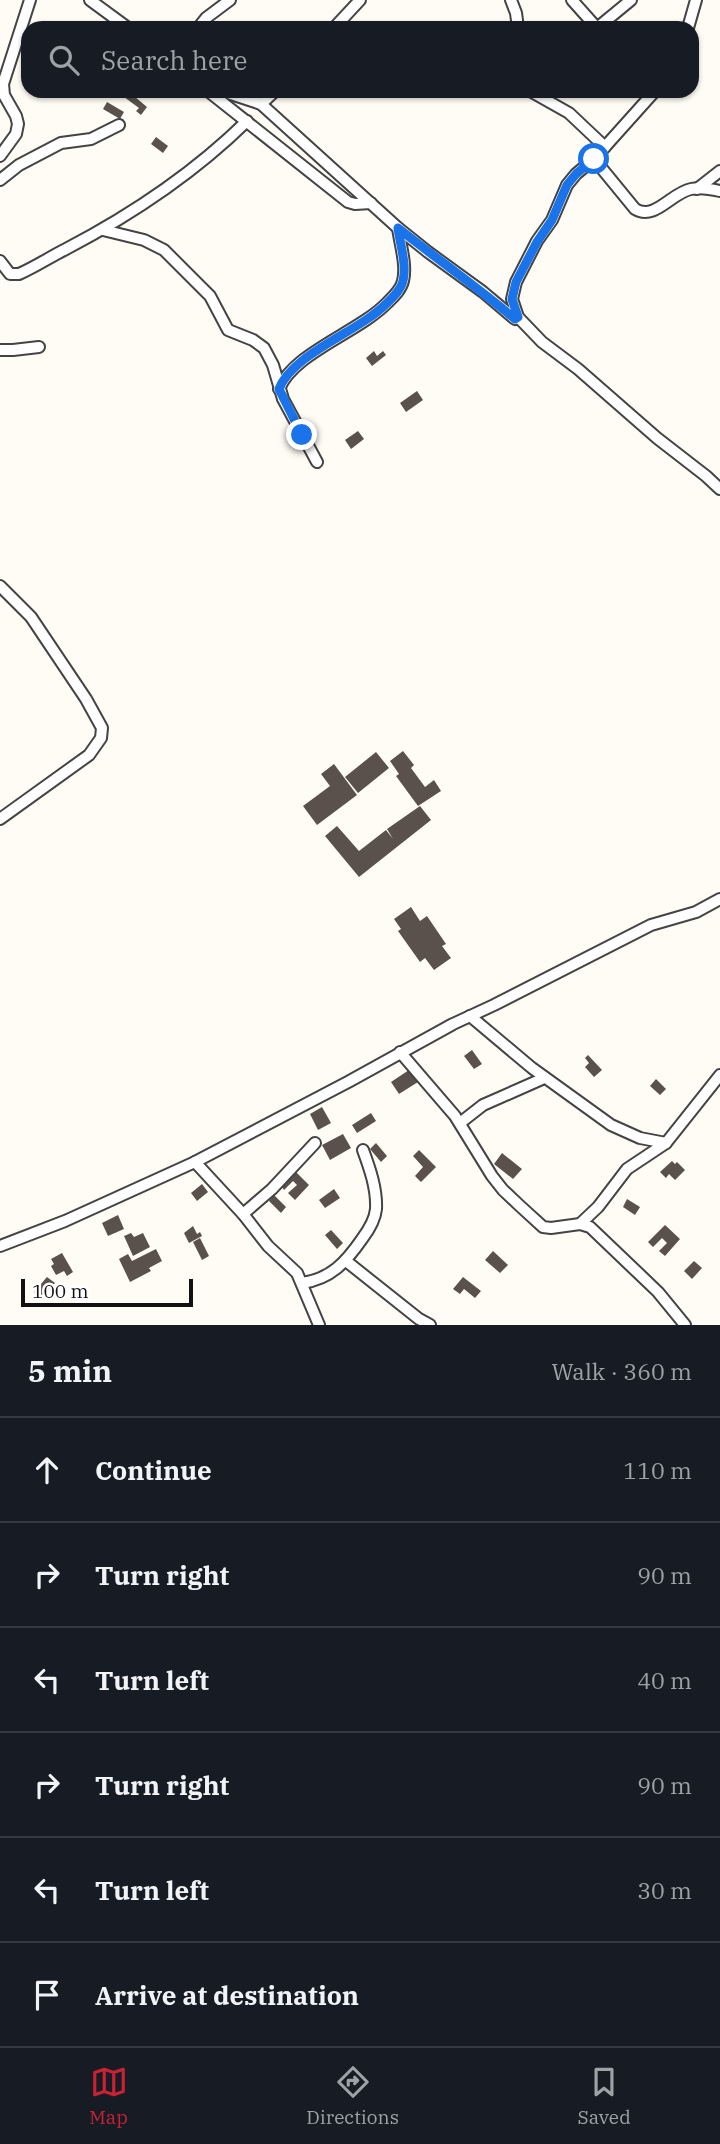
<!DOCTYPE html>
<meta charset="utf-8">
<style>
:root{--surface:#171b24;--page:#20242c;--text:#f1f3f6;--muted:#9ea1a6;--line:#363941;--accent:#c82234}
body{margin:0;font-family:"IBM Plex Serif",serif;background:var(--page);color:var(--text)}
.scale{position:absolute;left:21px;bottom:18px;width:172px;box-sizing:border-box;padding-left:7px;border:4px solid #111;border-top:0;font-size:19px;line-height:24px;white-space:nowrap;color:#111;-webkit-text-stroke:5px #fff;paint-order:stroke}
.stop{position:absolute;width:21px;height:21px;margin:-16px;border:5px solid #1a73e8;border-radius:50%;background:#fff}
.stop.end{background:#1a73e8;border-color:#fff;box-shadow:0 2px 7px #0008}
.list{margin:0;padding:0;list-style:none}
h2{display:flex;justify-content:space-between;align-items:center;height:91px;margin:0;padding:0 28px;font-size:30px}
h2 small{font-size:23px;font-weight:400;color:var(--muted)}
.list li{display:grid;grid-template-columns:46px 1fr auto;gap:21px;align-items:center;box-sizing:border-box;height:105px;padding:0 28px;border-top:2px solid var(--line)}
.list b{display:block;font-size:26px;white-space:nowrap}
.list em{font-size:23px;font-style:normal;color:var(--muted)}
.icon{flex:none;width:38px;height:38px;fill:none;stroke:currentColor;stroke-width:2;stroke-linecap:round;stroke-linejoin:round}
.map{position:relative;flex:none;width:720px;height:1325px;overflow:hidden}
.search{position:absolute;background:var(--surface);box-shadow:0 2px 5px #0004;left:21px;right:21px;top:21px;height:77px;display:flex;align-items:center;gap:18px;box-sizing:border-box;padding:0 24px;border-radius:21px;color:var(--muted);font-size:26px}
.sheet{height:721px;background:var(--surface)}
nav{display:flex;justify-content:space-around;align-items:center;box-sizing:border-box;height:98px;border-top:2px solid var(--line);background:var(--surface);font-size:19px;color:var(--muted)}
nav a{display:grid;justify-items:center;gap:4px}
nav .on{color:var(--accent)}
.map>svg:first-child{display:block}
.building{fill:#5a514d}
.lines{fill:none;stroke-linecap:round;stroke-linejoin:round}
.street-casing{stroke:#444;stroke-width:14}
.street{stroke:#fff;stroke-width:10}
.route{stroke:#1a73e8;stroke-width:9}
</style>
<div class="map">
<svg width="720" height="1325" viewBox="0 0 720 1325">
<rect width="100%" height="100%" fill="#fffcf5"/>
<!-- building -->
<g class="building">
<polygon points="128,91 147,107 141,115 136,111 139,108 124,97"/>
<polygon points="107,102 124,112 120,119 103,109"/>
<polygon points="156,137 168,146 163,153 151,144"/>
<polygon points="374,351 377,356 383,351 386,355 372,366 366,358"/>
<polygon points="417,391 423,400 406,412 400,403"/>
<polygon points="358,431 364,439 351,449 345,440"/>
<polygon points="403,751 414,765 411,768 425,787 434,780 441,791 418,806 396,776 399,774 390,761"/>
<polygon points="376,752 389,768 358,793 345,777"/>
<polygon points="334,764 357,795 317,825 303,806 330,786 321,774"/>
<polygon points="420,806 431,820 359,877 325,836 337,826 359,851 386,830 393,839 387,829"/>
<polygon points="411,907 420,921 427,916 446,944 442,946 451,958 434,970 425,958 420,962 398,931 401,929 394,919"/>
<polygon points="472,1050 482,1064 474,1069 464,1056"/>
<polygon points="588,1055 602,1070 594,1077 585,1067 589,1063 585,1058"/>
<polygon points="409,1070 418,1082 399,1094 391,1082"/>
<polygon points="656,1079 666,1089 660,1095 650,1086"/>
<polygon points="322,1107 331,1123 318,1130 310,1114"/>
<polygon points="371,1113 376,1121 357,1133 352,1125"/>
<polygon points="343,1134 351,1148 330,1160 322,1145"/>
<polygon points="376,1143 387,1156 381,1162 370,1149"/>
<polygon points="419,1150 436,1167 421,1182 415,1176 423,1167 413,1156"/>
<polygon points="502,1153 522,1169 513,1179 494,1164"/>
<polygon points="672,1161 675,1164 677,1162 685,1170 675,1180 669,1174 666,1178 660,1172"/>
<polygon points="296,1172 309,1185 295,1200 288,1193 297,1185 293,1181 284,1190 282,1187"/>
<polygon points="202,1184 208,1192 197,1201 191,1193"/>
<polygon points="334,1189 340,1198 325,1208 319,1200"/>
<polygon points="274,1195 286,1207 281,1213 269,1201"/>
<polygon points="627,1199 640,1207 635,1215 623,1207"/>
<polygon points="118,1215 124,1229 108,1236 102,1223"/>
<polygon points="665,1225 680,1239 665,1256 659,1251 667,1243 662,1238 653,1247 648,1242"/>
<polygon points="193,1226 197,1234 200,1232 202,1236 189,1243 184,1233"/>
<polygon points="331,1230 343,1243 337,1249 325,1235"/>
<polygon points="131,1233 134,1237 143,1233 150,1247 133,1256 124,1236"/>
<polygon points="200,1238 209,1256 202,1260 193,1242"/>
<polygon points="156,1249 162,1261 149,1268 151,1271 130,1282 119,1259 128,1254 132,1261"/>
<polygon points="493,1251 508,1265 500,1273 485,1260"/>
<polygon points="62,1253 73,1272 67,1276 64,1271 56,1275 51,1266 54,1264 51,1259"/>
<polygon points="694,1261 702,1268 692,1279 684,1271"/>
<polygon points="47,1277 55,1283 41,1298 34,1292"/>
<polygon points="463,1277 481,1291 475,1298 464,1289 460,1294 453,1289"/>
</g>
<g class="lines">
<!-- street casing -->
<g class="street-casing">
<g id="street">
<polyline points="90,0 128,28"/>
<polyline points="511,0 516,13 518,28"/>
<polyline points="572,0 597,28"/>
<polyline points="198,28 206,18 230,0"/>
<polyline points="334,28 360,0"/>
<polyline points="597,28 631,0"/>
<polyline points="688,28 696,0"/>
<polyline points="208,91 348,202 355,204 371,203"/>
<polyline points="222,91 261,104 398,228 428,252 483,292 515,319 518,317 542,342 578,369 657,438 706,476 720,489"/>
<polyline points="530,91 569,113 605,147"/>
<polyline points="261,104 275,91"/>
<polyline points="0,156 16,134 18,124 16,116 4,95 3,84 30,0"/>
<path d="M 594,159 L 635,209 C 655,221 671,193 691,189 C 701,187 711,189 720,191"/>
<polyline points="0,180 19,165 61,143 91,139 119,125"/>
<polyline points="697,189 720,171"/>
<polyline points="103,230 144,240 164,250 210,296 228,330 253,340 264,348 273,365 283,399 317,462"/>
<path d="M 0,261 L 10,274 L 19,274 C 35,267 50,257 66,249 C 133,214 193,174 247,121"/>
<polyline points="518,317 512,299 516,282 537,241 552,220 567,185 576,174 594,159 655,91"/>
<polyline points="0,350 13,350 39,347"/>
<path d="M 279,389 C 293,353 359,332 387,303 C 393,297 401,290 403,281 C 407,265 400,244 398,228"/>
<polyline points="0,586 31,617 86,699 102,728 101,738 89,755 0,819"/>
<polyline points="470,1016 532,1068 611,1125 640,1138 666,1143"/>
<polyline points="400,1052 455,1116 492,1176 503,1190 520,1206 543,1227 551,1228 580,1224 590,1227 658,1292 685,1325"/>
<polyline points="460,1123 483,1105 542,1079"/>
<polyline points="195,1162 243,1214 268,1246 297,1273 319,1325"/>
<polyline points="243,1214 272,1189 315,1143"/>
<polyline points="580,1224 598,1207 627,1169 666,1143 720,1075"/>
<polyline points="0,1246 65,1221 195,1162 348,1082 453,1024 494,1005 651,925 696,912 720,899"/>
<polyline points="346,1261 419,1319 430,1325"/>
<path d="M 302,1283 C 331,1279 346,1262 362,1239 C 368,1231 375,1220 376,1209 C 377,1189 370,1169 363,1150"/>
</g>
</g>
<!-- street -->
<use href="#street" class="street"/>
</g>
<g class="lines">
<!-- route -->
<path class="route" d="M 302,435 L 279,389 C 293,353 359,332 387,303 C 393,297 401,290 403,281 C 407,265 400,244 398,228 C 437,259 477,287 515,319 L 518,317 L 512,299 L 516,282 L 537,242 L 552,220 L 567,185 L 576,174 L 594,159"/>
</g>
</svg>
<div class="scale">100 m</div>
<div class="stop" style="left:594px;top:159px"></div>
<div class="stop end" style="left:302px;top:435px"></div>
<div class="search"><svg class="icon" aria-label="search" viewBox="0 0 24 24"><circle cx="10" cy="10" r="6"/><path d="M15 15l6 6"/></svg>Search here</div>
</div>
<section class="sheet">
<h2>5 min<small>Walk · 360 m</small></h2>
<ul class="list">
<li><svg class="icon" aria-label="ahead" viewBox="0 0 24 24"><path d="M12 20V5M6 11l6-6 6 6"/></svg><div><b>Continue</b></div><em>110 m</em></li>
<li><svg class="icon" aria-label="right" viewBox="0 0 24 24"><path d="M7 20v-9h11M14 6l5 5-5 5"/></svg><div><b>Turn right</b></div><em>90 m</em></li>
<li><svg class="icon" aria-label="left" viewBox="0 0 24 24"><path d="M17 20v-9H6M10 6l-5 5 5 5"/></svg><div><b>Turn left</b></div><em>40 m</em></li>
<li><svg class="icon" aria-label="right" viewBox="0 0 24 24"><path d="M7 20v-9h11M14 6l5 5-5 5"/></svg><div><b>Turn right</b></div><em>90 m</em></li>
<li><svg class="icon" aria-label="left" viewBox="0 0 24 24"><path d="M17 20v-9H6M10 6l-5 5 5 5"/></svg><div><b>Turn left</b></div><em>30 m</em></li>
<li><svg class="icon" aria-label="arrive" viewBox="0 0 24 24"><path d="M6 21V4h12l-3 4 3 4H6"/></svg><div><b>Arrive at destination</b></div></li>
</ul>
</section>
<nav>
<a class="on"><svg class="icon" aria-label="map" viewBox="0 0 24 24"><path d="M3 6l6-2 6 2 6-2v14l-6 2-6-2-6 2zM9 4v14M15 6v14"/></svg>Map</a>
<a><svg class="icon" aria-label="directions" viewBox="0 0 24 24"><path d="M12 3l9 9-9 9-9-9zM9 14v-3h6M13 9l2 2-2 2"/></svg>Directions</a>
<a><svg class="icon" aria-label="saved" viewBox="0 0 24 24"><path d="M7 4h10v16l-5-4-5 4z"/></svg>Saved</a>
</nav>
